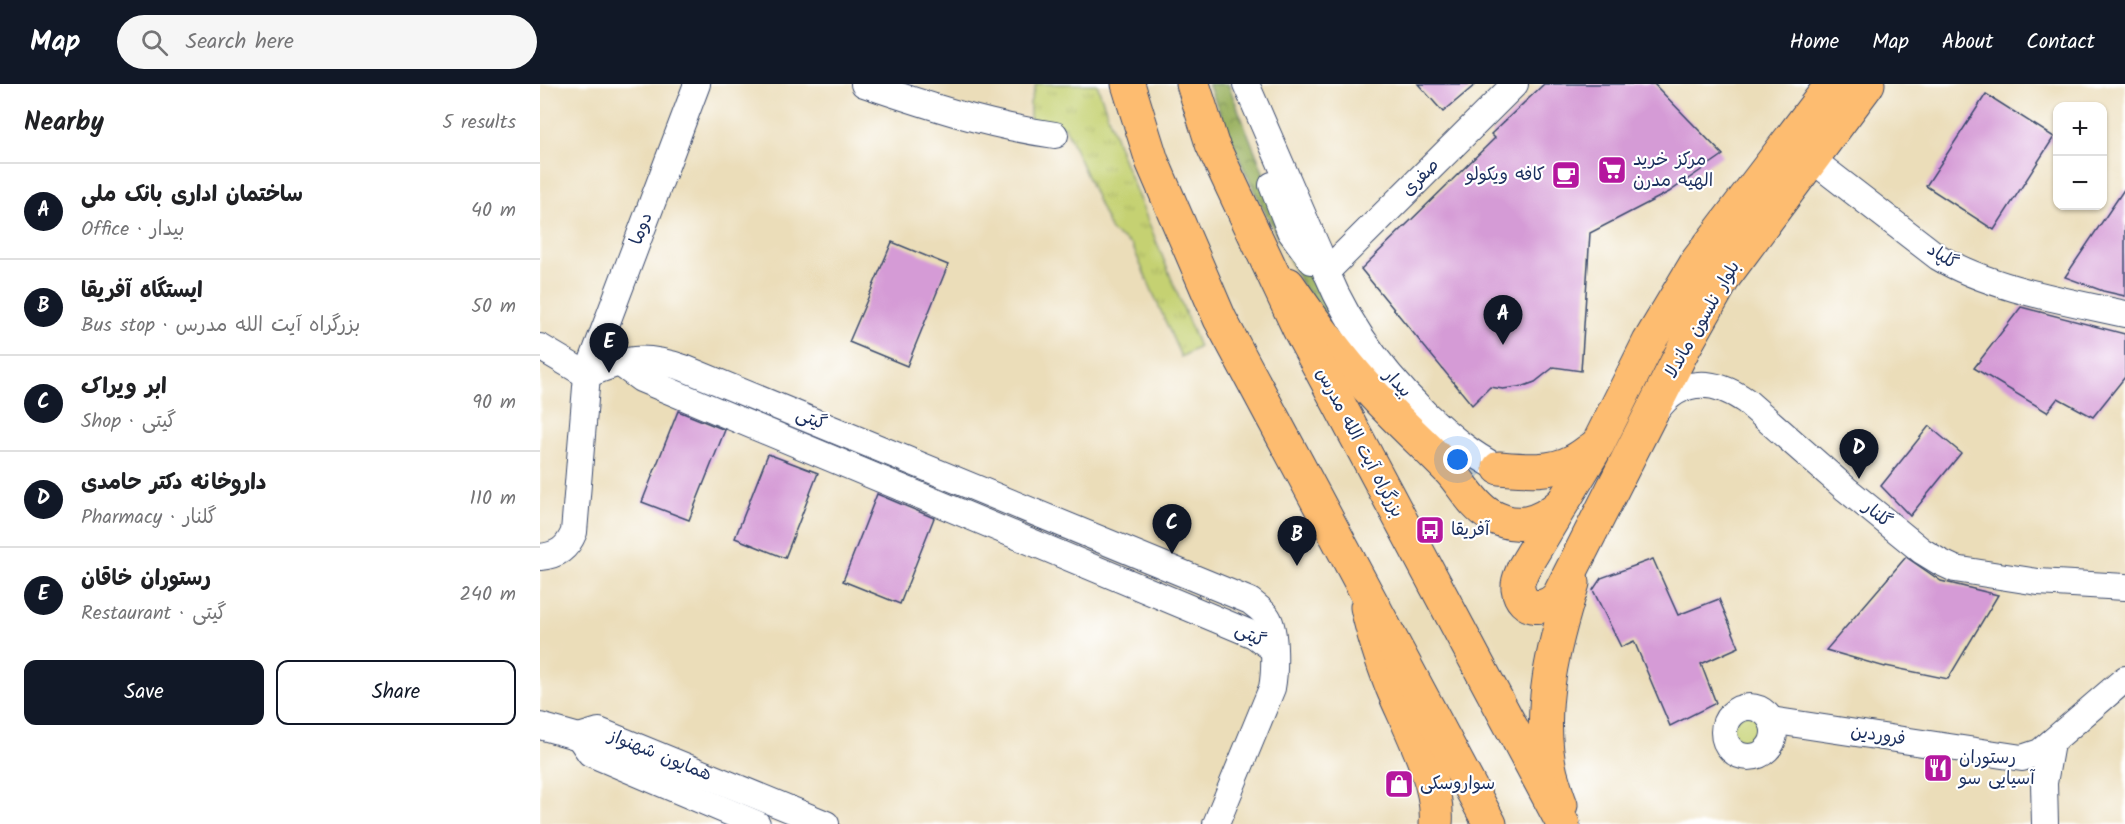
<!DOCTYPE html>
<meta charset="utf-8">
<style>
:root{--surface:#fff;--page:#f6f6f6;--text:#202124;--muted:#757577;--line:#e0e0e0;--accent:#111827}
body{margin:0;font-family:Kalam,"Playpen Sans Arabic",sans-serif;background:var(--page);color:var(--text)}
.controls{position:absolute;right:18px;top:18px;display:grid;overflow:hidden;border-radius:12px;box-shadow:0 2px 4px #0004}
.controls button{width:54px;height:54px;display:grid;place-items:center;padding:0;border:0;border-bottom:2px solid var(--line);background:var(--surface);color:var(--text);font:30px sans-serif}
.you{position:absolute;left:918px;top:376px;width:21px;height:21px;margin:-15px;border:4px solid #fff;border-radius:50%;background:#1a73e8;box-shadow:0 0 0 9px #1a73e833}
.badge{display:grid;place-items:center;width:39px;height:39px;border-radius:50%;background:var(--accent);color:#fff;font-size:20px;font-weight:700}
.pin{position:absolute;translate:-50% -50px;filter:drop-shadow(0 2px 3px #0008)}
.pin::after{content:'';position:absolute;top:32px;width:21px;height:18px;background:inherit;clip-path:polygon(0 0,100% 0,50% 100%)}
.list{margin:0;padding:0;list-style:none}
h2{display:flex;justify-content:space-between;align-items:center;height:78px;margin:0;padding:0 24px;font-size:26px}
h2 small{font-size:20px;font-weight:400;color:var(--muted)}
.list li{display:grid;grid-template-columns:39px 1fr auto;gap:18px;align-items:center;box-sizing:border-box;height:96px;padding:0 24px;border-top:2px solid var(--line)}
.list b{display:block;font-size:22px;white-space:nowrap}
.list p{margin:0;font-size:20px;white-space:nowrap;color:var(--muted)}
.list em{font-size:20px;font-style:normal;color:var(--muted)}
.actions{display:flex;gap:12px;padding:18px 24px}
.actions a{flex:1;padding:14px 0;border:2px solid var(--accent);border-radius:12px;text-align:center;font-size:21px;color:var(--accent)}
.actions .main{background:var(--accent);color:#fff}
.icon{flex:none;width:33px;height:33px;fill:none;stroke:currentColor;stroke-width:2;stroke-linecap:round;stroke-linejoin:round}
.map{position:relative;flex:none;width:1585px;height:740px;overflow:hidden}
header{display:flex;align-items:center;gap:36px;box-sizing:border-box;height:84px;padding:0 30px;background:var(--accent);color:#fff}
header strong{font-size:28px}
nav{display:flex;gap:33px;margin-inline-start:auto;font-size:21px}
.search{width:420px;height:54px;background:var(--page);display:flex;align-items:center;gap:15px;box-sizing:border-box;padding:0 21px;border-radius:33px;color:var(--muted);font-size:22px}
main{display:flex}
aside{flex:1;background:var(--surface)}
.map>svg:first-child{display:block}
.grass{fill:#c5d172;stroke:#708068;stroke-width:1.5}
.forest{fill:url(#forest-crowns);stroke:#5c7161;stroke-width:1.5}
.park{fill:url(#park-tufts);stroke:#708068;stroke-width:1.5}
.building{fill:#d59bd6}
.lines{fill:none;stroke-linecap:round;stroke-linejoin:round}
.minor-casing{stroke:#3a496c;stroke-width:28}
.major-casing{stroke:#3a496c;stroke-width:35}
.highway-casing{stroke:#3a496c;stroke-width:35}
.minor{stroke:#fff;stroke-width:26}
.major{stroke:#fdbc70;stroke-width:33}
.highway{stroke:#fdbc70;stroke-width:33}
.labels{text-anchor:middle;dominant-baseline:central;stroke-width:4.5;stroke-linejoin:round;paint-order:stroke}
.poi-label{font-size:18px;fill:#1b2f5e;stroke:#fff;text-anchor:start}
.street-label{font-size:18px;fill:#1b2f5e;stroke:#fff}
</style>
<header>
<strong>Map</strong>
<div class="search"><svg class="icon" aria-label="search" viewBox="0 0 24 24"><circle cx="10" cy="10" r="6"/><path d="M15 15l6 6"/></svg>Search here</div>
<nav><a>Home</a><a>Map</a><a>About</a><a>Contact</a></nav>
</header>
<main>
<aside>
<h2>Nearby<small>5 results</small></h2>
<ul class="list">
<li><span class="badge">A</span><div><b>ساختمان اداری بانک ملی</b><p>Office · بیدار</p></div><em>40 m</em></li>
<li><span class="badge">B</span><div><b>ایستگاه آفریقا</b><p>Bus stop · بزرگراه آیت الله مدرس</p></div><em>50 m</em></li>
<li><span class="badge">C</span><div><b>ابر ویراک</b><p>Shop · گیتی</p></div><em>90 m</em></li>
<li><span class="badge">D</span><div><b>داروخانه دکتر حامدی</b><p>Pharmacy · گلنار</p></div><em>110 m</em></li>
<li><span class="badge">E</span><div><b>رستوران خاقان</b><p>Restaurant · گیتی</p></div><em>240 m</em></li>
</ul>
<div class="actions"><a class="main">Save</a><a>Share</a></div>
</aside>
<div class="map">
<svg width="1585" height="740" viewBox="0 0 1585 740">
<defs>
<pattern id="forest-crowns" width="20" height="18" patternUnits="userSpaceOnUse" patternTransform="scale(1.5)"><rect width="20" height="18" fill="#9cb364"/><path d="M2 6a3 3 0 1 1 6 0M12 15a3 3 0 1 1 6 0" fill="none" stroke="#7e9256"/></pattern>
<pattern id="park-tufts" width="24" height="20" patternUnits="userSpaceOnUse" patternTransform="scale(1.5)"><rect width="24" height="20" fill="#c5d172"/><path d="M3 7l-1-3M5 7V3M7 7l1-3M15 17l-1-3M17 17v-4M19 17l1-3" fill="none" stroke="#a9b465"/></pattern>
</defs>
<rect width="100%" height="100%" fill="#fff"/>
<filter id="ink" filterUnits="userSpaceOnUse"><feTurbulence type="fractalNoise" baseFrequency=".0167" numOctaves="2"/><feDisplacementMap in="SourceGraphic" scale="12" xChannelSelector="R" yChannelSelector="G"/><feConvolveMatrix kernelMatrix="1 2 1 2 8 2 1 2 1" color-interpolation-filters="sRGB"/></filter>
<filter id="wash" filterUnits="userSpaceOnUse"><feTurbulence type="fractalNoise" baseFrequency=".008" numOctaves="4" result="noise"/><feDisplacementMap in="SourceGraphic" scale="24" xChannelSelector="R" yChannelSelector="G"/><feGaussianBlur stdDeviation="1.35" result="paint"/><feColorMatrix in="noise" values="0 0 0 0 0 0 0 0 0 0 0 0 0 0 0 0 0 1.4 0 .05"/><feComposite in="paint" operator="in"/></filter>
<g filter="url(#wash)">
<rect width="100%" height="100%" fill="#ebddb9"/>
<!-- grass -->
<circle class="grass" cx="1210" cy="647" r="18"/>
<!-- forest -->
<polygon class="forest" points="668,0 688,0 728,100 767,184 806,257 763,203 702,81"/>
<!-- park -->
<polygon class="park" points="496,0 557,0 583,75 659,263 641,273 592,161 571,147 525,43 490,40 490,19"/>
<g id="blocks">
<!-- building -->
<g class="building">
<polygon points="878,0 936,0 903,28"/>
<polygon points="1004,0 1114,0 1183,71 1129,108 1050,149 1041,287 1014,283 995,298 984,302 963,305 950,303 932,321 821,185 955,54 951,50"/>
<polygon points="1446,10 1514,53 1454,146 1386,102"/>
<polygon points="1585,104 1585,212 1563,207 1525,193"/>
<polygon points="352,158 408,181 367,282 309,258"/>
<polygon points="1481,223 1585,250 1585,293 1553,333 1518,314 1507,328 1434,284"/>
<polygon points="138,327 185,346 149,436 102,418"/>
<polygon points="1389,342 1421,369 1370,432 1341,402"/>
<polygon points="228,370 278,389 245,474 195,454"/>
<polygon points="337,410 394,434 360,520 303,497"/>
<polygon points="1366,473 1401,497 1458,511 1408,595 1346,582 1345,583 1286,566"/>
<polygon points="1113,475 1138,531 1179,515 1199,563 1161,580 1176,619 1130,642 1094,557 1081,563 1053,506 1061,494"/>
</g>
</g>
</g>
<g filter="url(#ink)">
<use href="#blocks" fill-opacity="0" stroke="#3a496c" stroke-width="1.5"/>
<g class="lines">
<!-- minor casing -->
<g class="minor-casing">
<g id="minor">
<path d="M 324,0 C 386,21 449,42 515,51"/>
<path d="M 706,0 L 779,168 C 800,231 838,283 885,329 C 908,350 930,370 959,384"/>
<path d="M 1257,64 L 1398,173 C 1449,204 1526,217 1585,230"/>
<polyline points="732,101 750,147 772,177"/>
<polyline points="786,188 975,0"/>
<polyline points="0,263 47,291"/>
<polyline points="78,278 101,295 714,551 733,565"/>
<path d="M 47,291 C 87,274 102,270 144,284 L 710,517 C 716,522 724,527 728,534 C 736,547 735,588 732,604 L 676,740"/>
<path d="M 1117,326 C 1141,293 1174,295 1206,317 L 1306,405 L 1382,467 L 1400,478 L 1415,485 L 1498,498 L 1585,503"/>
<path d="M 0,473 C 18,471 27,465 34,448 L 47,291 L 157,0"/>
<circle cx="1209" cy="648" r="25"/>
<polyline points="1231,636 1482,674 1500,668 1585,595"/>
<polyline points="0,642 39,653"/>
<polyline points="39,653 59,647 286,740"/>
<polyline points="39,653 50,669 217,740"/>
<polyline points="1505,740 1504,699 1511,659"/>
</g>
</g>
<!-- major casing -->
<g class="major-casing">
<g id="major">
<path d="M 1292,0 L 1158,176 L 1109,258 L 1058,360 L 983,485 C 981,491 977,497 978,504 C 981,528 1007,527 1019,511 L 1144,264 L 1185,192 L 1328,0"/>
<path d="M 748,200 C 772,235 797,270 826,302 C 852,332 882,358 910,387 C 923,401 933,422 950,431 C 976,446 999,440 1021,420"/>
<path d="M 959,384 C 983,386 1011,389 1033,377 C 1042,373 1049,366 1057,361"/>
<path d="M 827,523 C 833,551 842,577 852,603 C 868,642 900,698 896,740"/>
<path d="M 1021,721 C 1017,711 1014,700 1011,690 C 996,627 1014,559 1033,499"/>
</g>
</g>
<!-- highway casing -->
<g class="highway-casing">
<g id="highway">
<polyline points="588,0 612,77 680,235 950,740"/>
<polyline points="653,0 672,60 759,245 1023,740"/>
</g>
</g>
<!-- minor -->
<use href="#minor" class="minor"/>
<!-- major -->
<use href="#major" class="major"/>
<!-- highway -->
<use href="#highway" class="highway"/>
</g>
</g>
<!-- icons -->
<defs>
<g id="supermarket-square" transform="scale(1.5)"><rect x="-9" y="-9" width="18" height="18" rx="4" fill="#b5179e" stroke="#fff"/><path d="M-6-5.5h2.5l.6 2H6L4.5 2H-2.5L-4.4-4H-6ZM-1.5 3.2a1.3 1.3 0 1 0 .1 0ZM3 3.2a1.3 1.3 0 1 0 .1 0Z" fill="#fff"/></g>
<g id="cafe-square" transform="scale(1.5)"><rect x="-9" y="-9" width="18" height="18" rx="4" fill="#b5179e" stroke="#fff"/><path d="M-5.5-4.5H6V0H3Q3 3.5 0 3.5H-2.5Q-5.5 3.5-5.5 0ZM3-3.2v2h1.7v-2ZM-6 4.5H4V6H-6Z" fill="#fff"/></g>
<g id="bus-square" transform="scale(1.5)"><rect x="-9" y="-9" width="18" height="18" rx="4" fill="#b5179e" stroke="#fff"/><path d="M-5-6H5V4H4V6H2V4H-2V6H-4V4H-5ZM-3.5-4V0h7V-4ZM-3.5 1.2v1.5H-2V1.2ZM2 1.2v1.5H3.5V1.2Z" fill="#fff"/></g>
<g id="restaurant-square" transform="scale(1.5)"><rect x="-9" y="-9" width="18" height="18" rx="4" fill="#b5179e" stroke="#fff"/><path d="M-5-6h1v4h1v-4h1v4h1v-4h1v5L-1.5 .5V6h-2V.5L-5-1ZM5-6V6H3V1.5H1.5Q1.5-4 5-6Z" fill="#fff"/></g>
<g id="shop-square" transform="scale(1.5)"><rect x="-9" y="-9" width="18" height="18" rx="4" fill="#b5179e" stroke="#fff"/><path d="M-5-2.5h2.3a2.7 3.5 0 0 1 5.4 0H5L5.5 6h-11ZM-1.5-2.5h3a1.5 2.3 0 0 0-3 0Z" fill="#fff"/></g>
</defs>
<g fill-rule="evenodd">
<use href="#supermarket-square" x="1072" y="86"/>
<use href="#cafe-square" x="1026" y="91"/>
<use href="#bus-square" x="890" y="446"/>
<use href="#restaurant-square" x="1398" y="684"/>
<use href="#shop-square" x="859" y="700"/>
</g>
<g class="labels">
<!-- poi labels -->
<g class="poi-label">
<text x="1093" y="76">مرکز خرید<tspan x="1093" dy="21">الهیه مدرن</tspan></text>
<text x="1005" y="91" text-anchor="end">کافه ویکولو</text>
<text x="911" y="446">آفریقا</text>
<text x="1419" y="674">رستوران<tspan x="1419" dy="21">آسیایی سو</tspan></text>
<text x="880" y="700">سواروسکی</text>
</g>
<!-- street labels -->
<g class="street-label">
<text transform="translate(881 94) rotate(-45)">صفری</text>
<text transform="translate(102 145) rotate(-69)">دوما</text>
<text transform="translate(1402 173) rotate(33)">گلپاد</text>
<text transform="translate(1163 236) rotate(-60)">بلوار نلسون ماندلا</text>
<text transform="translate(857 300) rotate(47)">بیدار</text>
<text transform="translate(271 336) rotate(22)">گیتی</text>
<text transform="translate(819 359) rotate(62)">بزرگراه آیت الله مدرس</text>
<text transform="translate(1337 431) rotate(39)">گلنار</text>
<text transform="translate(710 552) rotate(30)">گیتی</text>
<text transform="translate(1338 652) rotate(9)">فروردین</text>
<text transform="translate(120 672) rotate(22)">همایون شهنواز</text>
</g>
</g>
</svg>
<div class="controls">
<button>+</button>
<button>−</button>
</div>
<div class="you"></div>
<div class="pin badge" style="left:963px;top:261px">A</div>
<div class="pin badge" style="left:757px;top:482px">B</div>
<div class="pin badge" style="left:632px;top:470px">C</div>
<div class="pin badge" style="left:1319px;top:395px">D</div>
<div class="pin badge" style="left:69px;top:289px">E</div>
</div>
</main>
